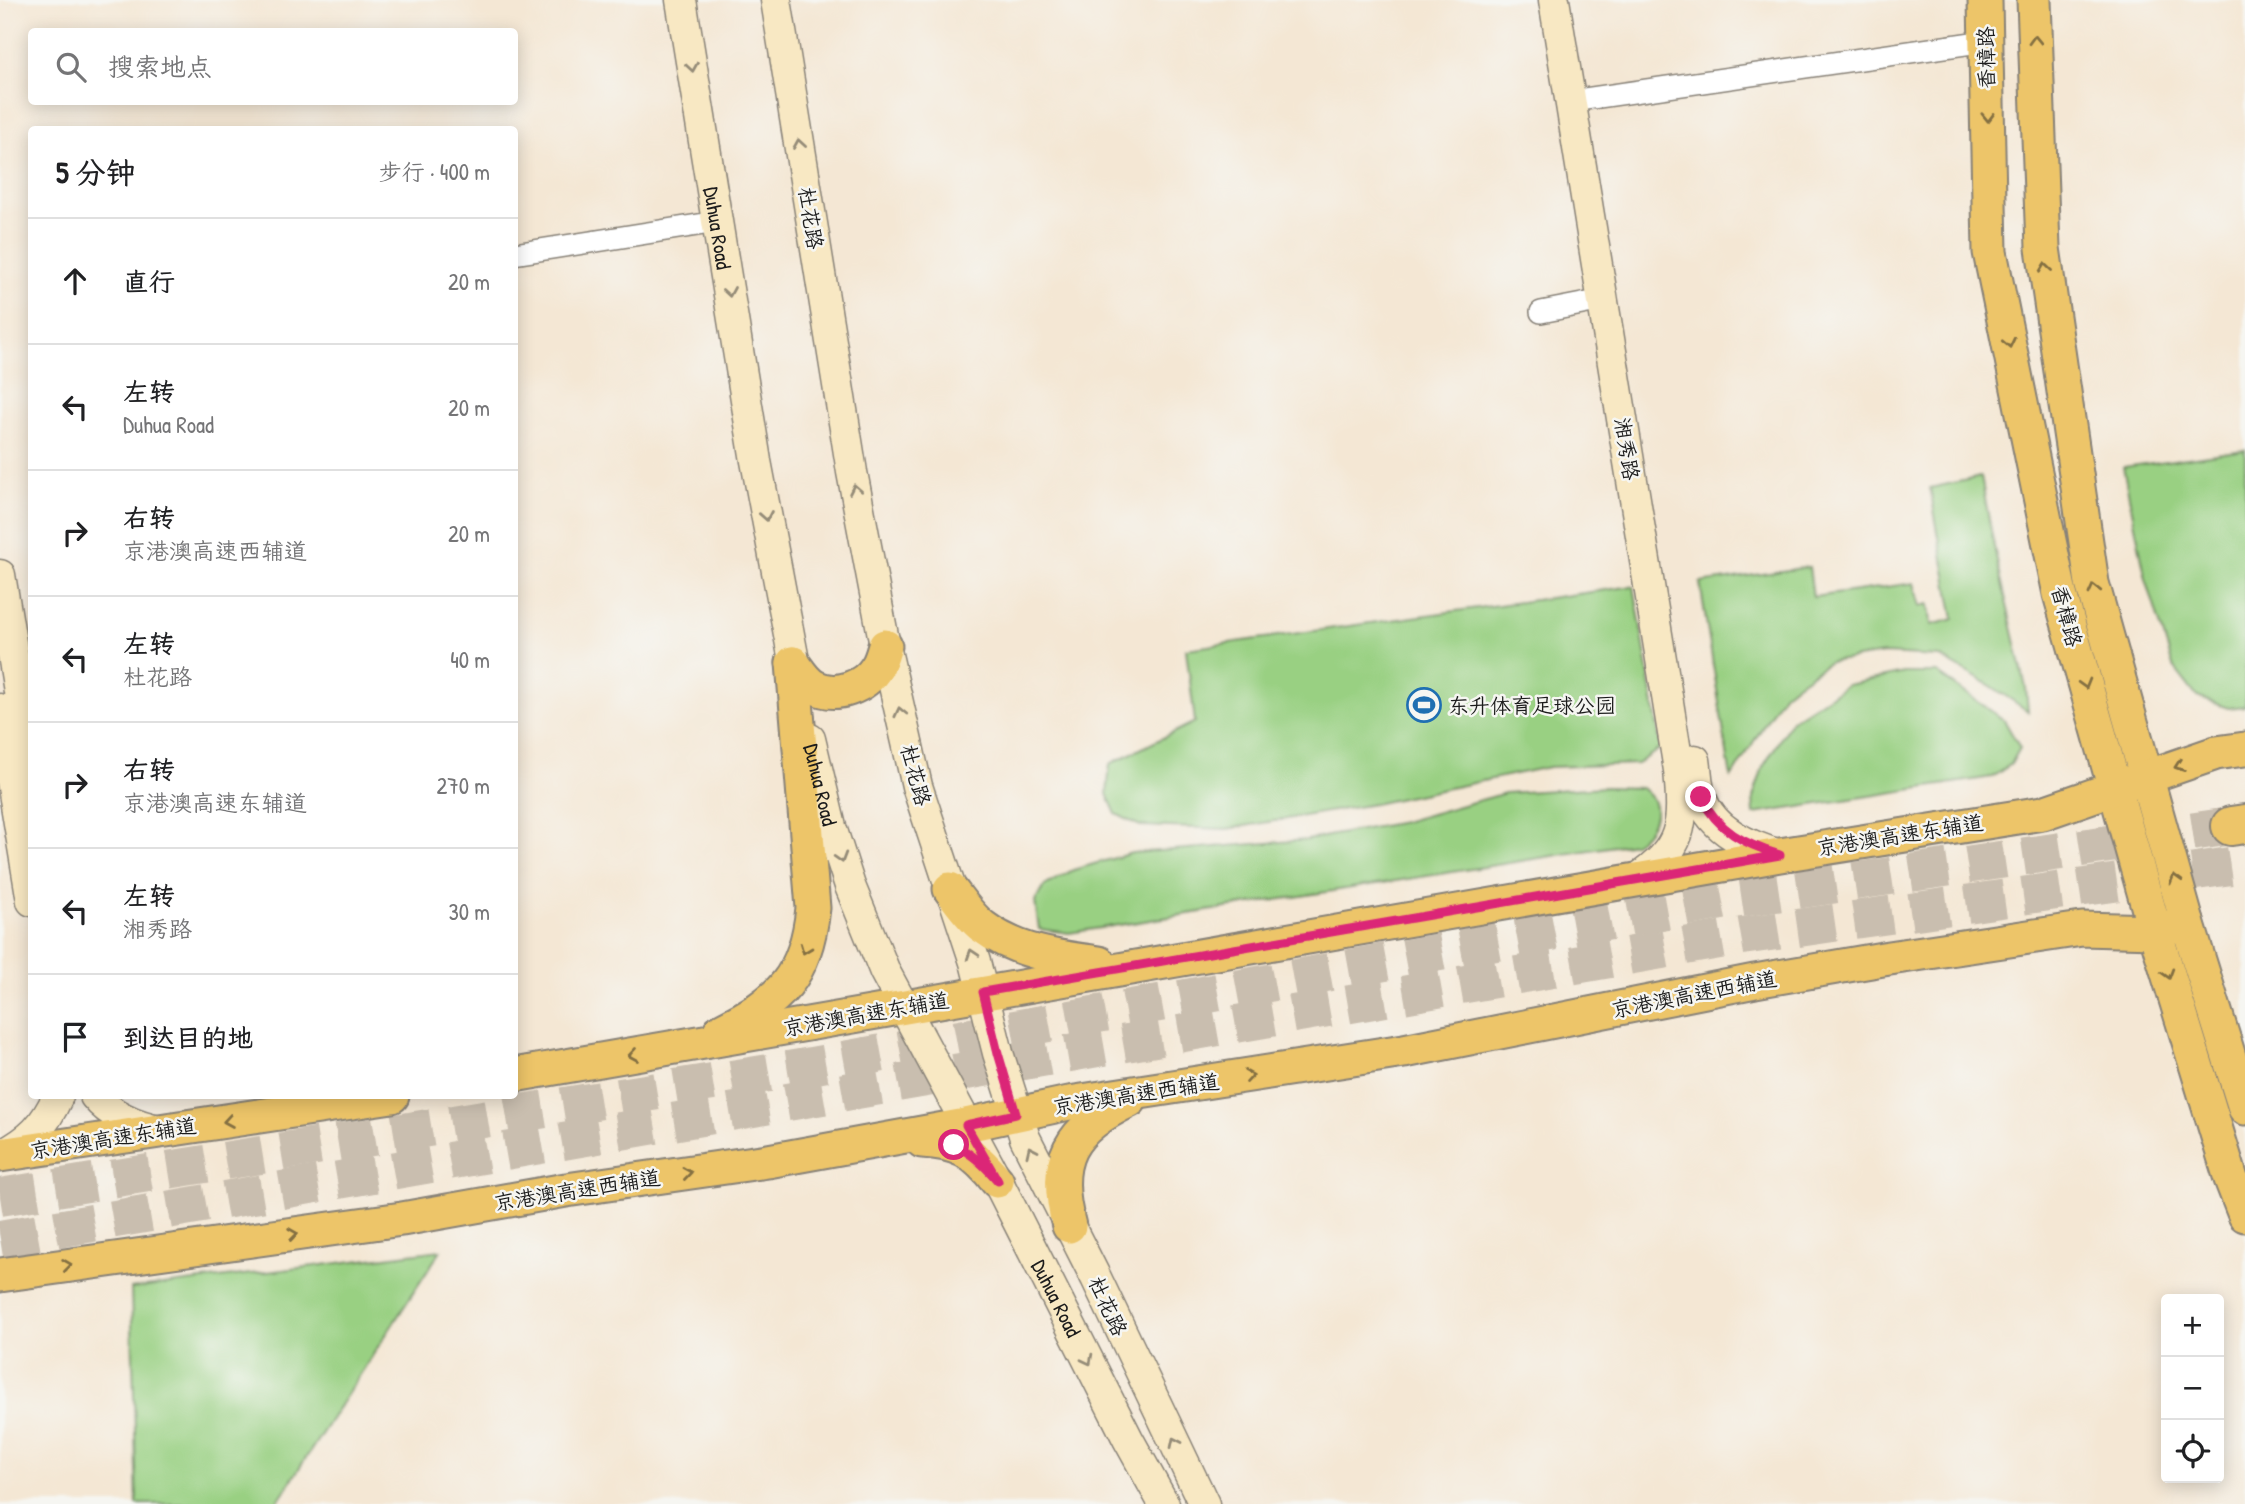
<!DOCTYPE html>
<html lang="zh">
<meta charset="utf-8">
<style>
:root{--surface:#fff;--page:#f6f6f6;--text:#202124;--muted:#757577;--line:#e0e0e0}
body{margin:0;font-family:"Patrick Hand","LXGW WenKai TC",sans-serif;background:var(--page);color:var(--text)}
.controls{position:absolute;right:21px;bottom:21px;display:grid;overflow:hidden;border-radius:7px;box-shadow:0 4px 18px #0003}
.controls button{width:63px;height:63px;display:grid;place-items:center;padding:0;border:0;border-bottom:2px solid var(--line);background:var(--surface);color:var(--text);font:35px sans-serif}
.stop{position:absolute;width:21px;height:21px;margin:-16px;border:5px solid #db2777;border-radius:50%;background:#fff}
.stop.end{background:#db2777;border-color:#fff;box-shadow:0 2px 7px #0008}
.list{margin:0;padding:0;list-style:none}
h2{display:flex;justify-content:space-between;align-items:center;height:91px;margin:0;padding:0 28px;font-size:30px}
h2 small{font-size:23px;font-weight:400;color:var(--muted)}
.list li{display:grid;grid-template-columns:46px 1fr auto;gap:21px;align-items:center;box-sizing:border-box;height:126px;padding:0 28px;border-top:2px solid var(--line)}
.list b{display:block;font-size:26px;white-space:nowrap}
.list p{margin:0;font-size:23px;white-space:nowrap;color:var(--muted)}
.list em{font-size:23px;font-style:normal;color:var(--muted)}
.icon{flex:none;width:38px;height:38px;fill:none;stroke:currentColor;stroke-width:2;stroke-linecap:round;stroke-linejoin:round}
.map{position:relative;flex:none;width:2245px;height:1504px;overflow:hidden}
.search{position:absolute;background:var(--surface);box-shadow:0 4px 18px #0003;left:28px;top:28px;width:490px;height:77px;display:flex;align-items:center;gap:18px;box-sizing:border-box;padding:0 24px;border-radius:7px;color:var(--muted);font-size:26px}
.panel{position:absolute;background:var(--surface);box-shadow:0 4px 18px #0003;left:28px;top:126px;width:490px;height:973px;border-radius:7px}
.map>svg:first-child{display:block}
.green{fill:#99d082;stroke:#5a764f;stroke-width:2}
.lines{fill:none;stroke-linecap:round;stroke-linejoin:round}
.highway-tunnel{stroke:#c9beaf;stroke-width:38;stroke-dasharray:38 19;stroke-linecap:butt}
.street-casing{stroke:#888278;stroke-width:24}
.secondary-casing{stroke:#888278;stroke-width:33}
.primary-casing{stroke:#888278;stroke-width:37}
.highway-casing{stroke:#888278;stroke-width:42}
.street{stroke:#fff;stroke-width:21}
.secondary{stroke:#f8e8c3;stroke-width:30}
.primary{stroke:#edc569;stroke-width:33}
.highway{stroke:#edc569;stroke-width:38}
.oneway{stroke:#847042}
.oneway2{stroke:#958c78}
.route{stroke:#db2777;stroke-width:9}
.labels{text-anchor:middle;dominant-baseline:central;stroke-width:5;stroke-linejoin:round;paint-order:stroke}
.street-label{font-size:21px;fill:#1c1c1c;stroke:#f6f6f2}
.poi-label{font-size:21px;fill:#1c1c1c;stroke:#f6f6f2;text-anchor:start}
</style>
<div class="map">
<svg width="2245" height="1504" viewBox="0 0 2245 1504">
<rect width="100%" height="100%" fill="#f6f6f2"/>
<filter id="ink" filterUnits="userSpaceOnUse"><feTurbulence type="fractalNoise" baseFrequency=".0143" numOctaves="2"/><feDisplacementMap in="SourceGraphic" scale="14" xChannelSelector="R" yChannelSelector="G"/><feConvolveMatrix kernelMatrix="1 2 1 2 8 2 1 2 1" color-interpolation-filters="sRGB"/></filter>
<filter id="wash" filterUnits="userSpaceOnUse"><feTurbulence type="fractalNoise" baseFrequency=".00686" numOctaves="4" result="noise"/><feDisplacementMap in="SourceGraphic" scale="28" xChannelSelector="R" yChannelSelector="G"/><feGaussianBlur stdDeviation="1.57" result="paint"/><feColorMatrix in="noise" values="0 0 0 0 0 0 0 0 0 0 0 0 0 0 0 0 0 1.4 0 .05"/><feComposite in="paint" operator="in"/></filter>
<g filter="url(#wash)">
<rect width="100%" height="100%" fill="#f4e7d4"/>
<!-- green -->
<g class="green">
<polygon points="2245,450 2245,706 2228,708 2197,697 2173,666 2146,579 2123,467"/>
<polygon points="1981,477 1996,557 2026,688 2028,711 1991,686 1940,657 1884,654 1829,662 1784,693 1731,778 1700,583 1809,567 1813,597 1914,583 1920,606 1929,604 1931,625 1954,619 1930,488"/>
<polygon points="1634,586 1661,748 1637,764 1549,767 1374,804 1227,829 1140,826 1116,814 1107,794 1110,764 1195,722 1186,649"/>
<polygon points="1904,673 1937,673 2004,720 2020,748 2011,764 1992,777 1754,814 1753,798 1763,767 1792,720 1847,685"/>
<path d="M 1606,787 L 1642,788 C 1645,791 1651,796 1653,800 C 1661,817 1647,835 1634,843 L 1069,933 L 1039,929 L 1035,902 L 1044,886 L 1073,870 L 1132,853 L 1307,840 L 1403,822 L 1505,793 Z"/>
<polygon points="441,1250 276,1504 137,1504 131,1289"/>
</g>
</g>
<g filter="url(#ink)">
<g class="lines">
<!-- highway-tunnel -->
<g class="highway-tunnel">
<polyline points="0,1197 800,1068 1727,900 2231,826"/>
<polyline points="0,1239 1742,936 2245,864"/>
</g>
<!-- street casing -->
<g class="street-casing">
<g id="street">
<polyline points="1571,101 1986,41"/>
<polyline points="514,254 717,222"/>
<polyline points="1541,312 1603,300"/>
</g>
</g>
<!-- secondary casing -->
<g class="secondary-casing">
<g id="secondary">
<path id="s1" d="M 681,0 L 756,461 L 799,687"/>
<polyline points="776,0 852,472 885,646 917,786 975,962 998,1053 1025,1138 1096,1278 1204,1504"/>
<path d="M 1554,0 L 1679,770 C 1684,826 1684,848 1634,881"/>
<polyline points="0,575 32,771"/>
<polyline points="0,709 32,901"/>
<path id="s2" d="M 810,739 L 831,827 L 850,886 L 885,972 L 1000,1186 L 1128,1439 L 1164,1504"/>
<path d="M 1695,760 C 1697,772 1697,787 1701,798 C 1713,831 1749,846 1780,855"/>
<path d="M 95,1096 C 112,1117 137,1126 163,1131"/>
<path d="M 2,1155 C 31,1139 44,1127 58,1096"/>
</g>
</g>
<!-- primary casing -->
<g class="primary-casing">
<g id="primary">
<polyline points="1985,0 1990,252 2060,594 2155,931 2231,1179 2245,1215"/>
<polyline points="2034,0 2043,248 2092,583 2187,922 2245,1108"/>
<path d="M 793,663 C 799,671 805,682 815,687 C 836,698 865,687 877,667 C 881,661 883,653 885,646"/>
<path d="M 950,889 C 960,902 970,917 983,927 C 1016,952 1059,958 1099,963"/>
<path d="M 720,1031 C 780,1001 806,977 813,908 L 793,663"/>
<polyline points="514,1075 1780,855 2043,813 2216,753 2245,749"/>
<path d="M 922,1141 C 959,1143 974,1152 997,1181"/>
<polyline points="0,1155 392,1096"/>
<path d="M 1069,1226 C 1051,1160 1069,1129 1130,1100"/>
<polyline points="0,1275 402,1219 566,1190 768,1161 966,1125 1069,1103 1404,1051 1755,981 1883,959 2082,929 2155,931 2187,922"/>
</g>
</g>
<!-- highway casing -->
<g class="highway-casing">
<polyline id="highway" points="2231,826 2245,824"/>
</g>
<!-- street -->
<use href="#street" class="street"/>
<!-- secondary -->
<use href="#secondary" class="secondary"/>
<!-- primary -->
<use href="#primary" class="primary"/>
<!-- highway -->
<use href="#highway" class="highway"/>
</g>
<!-- one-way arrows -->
<defs><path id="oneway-chevron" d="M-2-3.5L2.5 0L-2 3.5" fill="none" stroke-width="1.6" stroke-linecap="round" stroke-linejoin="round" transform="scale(1.75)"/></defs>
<g class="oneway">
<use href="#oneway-chevron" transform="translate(2035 40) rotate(-92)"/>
<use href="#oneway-chevron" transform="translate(1988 117) rotate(89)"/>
<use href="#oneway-chevron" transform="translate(2045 268) rotate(-98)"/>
<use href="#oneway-chevron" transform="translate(2009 343) rotate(78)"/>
<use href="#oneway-chevron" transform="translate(2094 589) rotate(-104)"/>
<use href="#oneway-chevron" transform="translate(2085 684) rotate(74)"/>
<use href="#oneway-chevron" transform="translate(2179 766) rotate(161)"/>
<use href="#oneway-chevron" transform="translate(2175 879) rotate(-106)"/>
<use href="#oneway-chevron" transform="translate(805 949) rotate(111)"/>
<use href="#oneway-chevron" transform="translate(2168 974) rotate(73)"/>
<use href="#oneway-chevron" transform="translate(633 1055) rotate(171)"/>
<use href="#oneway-chevron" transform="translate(1249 1076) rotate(-9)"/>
<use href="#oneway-chevron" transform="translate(228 1121) rotate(171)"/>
<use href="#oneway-chevron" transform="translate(687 1173) rotate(-8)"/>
<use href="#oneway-chevron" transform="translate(293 1234) rotate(-8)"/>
<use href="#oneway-chevron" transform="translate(67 1265) rotate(-8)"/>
</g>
<g class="oneway2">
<use href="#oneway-chevron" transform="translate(692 67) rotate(81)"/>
<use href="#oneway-chevron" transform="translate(799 144) rotate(-99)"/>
<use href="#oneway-chevron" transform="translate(729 292) rotate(81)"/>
<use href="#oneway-chevron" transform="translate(855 489) rotate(-101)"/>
<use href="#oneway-chevron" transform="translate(766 516) rotate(80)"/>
<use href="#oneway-chevron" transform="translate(900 712) rotate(-103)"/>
<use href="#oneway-chevron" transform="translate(841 858) rotate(73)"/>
<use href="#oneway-chevron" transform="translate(972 954) rotate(-108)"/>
<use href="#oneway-chevron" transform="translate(1031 1151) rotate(-115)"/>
<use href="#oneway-chevron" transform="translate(1088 1360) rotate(63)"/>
<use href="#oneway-chevron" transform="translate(1175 1442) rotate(-116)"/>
</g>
</g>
<g class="lines" filter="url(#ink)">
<!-- route -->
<path class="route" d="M 954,1145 C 973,1154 984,1165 998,1181 L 966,1125 L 1016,1114 L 998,1053 L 983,992 L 1780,855 C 1744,844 1718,831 1701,797"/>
</g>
<!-- icons -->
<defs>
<g id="stadium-ring" transform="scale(1.75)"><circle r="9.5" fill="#f6f6f2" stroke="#1f6fb2" stroke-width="1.5"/><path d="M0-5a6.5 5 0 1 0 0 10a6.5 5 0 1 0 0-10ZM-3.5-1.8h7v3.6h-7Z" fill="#1f6fb2"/></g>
</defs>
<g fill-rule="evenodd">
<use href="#stadium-ring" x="1424" y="705"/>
</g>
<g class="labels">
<!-- street labels -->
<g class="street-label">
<text transform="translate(1986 58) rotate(-91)">香樟路</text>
<text transform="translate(811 218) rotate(81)">杜花路</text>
<text stroke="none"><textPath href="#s1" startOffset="231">Duhua Road</textPath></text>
<text transform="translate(1627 449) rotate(81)">湘秀路</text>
<text transform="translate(2067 616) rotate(75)">香樟路</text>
<text transform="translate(916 775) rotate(75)">杜花路</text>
<text stroke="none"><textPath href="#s2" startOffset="47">Duhua Road</textPath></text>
<text transform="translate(1900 835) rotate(-9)">京港澳高速东辅道</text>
<text transform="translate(1694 994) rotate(-11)">京港澳高速西辅道</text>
<text transform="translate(866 1014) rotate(-10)">京港澳高速东辅道</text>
<text transform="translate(1136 1094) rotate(-9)">京港澳高速西辅道</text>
<text transform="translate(113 1138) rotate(-9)">京港澳高速东辅道</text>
<text transform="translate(577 1190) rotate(-9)">京港澳高速西辅道</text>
<text stroke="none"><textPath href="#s2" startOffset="614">Duhua Road</textPath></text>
<text transform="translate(1108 1306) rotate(65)">杜花路</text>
</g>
<!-- poi labels -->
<g class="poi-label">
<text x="1448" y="705">东升体育足球公园</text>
</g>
</g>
</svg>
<div class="controls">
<button>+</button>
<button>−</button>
<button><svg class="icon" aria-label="locate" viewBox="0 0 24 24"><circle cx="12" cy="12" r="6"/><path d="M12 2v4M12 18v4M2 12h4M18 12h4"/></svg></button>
</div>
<div class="stop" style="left:954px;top:1145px"></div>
<div class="stop end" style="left:1701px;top:797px"></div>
<div class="search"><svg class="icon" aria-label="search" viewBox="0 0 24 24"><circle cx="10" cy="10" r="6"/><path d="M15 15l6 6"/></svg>搜索地点</div>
<section class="panel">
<h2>5 分钟<small>步行 · 400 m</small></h2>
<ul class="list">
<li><svg class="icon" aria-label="ahead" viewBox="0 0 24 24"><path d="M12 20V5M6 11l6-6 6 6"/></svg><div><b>直行</b></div><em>20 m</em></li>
<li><svg class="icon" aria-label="left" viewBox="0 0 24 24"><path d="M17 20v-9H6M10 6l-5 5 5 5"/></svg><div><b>左转</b><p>Duhua Road</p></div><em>20 m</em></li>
<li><svg class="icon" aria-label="right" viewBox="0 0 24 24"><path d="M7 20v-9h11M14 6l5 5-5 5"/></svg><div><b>右转</b><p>京港澳高速西辅道</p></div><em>20 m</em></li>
<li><svg class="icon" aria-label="left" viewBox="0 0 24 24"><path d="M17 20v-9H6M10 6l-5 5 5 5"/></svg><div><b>左转</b><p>杜花路</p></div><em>40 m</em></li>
<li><svg class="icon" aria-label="right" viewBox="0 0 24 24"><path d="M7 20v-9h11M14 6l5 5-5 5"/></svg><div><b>右转</b><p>京港澳高速东辅道</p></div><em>270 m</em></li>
<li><svg class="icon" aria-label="left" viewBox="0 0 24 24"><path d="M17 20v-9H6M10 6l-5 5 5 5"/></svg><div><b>左转</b><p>湘秀路</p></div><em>30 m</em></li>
<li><svg class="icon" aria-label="arrive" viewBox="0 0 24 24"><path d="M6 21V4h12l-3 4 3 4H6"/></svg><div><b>到达目的地</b></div></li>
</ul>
</section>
</div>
